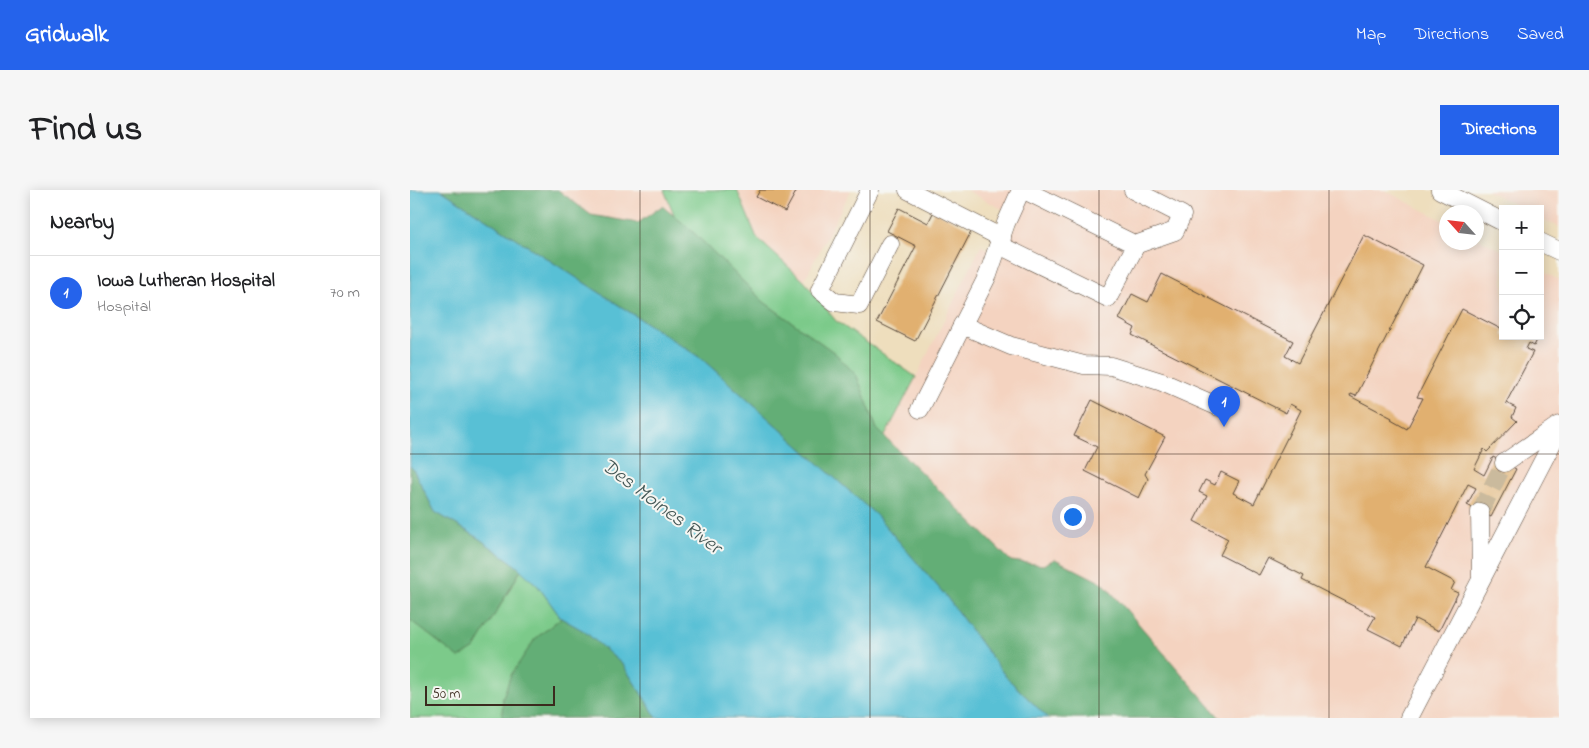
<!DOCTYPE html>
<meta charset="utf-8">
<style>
:root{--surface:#fff;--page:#f6f6f6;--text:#202124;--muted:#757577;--line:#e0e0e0;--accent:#2563eb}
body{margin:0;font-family:"Indie Flower",sans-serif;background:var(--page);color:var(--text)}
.controls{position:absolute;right:15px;top:15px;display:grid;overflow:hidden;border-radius:0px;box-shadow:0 2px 12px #0003}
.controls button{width:45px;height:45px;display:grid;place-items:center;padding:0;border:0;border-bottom:1px solid var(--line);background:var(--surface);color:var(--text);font:25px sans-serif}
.compass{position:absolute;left:1029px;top:15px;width:45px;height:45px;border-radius:50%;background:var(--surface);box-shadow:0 2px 12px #0003;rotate:297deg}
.scale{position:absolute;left:15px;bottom:12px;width:130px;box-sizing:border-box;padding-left:5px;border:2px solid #3b2a1e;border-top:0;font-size:14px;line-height:18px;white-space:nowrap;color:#3b2a1e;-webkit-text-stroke:4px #f6f6f2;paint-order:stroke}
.you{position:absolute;left:662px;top:326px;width:18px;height:18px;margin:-12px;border:4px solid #fff;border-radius:50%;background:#1a73e8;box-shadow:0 0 0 8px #1a73e833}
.badge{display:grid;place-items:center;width:32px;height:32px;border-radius:50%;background:var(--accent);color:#fff;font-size:16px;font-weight:700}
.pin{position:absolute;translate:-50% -41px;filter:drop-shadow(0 1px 2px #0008)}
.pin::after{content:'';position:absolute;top:26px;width:18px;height:15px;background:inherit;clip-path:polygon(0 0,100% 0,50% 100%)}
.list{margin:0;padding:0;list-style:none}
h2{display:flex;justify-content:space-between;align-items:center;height:65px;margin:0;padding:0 20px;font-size:21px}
h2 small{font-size:16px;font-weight:400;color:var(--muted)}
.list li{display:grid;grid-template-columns:32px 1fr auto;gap:15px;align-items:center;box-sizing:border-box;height:75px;padding:0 20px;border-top:1px solid var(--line)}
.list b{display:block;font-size:19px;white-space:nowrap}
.list p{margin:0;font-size:16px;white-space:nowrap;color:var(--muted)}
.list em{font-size:16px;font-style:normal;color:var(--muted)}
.icon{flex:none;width:28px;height:28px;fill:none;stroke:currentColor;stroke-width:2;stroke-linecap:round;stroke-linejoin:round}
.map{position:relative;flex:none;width:1149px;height:528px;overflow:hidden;border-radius:0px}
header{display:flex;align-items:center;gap:30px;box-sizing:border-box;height:70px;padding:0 25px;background:var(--accent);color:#fff}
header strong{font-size:24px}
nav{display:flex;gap:28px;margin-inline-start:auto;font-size:18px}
.intro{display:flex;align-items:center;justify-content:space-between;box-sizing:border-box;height:120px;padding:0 30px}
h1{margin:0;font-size:35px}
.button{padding:12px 22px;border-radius:0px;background:var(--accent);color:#fff;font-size:18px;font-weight:700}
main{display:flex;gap:30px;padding:0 30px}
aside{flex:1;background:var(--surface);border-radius:0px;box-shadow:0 2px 12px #0003}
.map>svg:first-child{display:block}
.built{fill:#f4d3c0}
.green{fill:#7bca8a;stroke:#5b7a54}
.forest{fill:#64ae76;stroke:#506c4a}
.water{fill:#58c0d5;stroke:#4a757a}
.building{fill:#e1b06f}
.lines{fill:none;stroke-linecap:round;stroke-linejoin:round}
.minor-tunnel{stroke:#caba9d;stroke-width:18;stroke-dasharray:18 9;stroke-linecap:butt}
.minor-casing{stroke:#564536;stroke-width:19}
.minor{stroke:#fff;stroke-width:18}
.grid{fill:none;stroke:#3b2a1e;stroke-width:1;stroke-opacity:0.55}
.labels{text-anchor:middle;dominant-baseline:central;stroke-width:4;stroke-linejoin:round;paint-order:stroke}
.water-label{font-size:21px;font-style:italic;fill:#445755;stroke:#f6f6f2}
</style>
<header>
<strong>Gridwalk</strong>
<nav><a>Map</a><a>Directions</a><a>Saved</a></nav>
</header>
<div class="intro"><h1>Find us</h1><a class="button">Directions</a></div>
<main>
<aside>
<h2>Nearby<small></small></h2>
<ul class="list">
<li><span class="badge">1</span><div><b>Iowa Lutheran Hospital</b><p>Hospital</p></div><em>70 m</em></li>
</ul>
</aside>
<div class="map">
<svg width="1149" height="528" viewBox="0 0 1149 528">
<rect width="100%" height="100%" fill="#f6f6f2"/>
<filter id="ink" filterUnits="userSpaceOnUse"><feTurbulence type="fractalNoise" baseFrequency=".02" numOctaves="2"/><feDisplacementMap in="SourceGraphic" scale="10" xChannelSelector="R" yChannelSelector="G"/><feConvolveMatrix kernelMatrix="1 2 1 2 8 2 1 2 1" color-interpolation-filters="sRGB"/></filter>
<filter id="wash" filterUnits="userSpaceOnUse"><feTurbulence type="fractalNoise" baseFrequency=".0096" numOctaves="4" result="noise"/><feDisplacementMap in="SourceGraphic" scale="20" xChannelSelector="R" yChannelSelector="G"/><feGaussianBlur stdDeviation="1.12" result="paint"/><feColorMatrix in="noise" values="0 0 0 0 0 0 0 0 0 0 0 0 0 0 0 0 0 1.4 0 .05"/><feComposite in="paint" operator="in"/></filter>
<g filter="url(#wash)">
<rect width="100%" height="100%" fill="#eedebd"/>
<!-- built -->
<g class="built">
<polygon points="31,0 254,0 274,49 453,288 506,187 571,56 591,64 609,28 556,0 974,0 1036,32 1036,52 1066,52 1067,48 1093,61 1093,146 1130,146 1130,80 1149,90 1149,528 638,528 466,325 391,257"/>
<polygon points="327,0 441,0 394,91 347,48"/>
<polygon points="1076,0 1149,0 1149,37 1130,28 1130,19 1113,19"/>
</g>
<!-- green -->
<g class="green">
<polygon points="254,0 327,0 347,48 394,91 426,131 506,187 453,288 274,49"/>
<polygon points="111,380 128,396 151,428 125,449 93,507 92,528 0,528 0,430 8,435 87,421"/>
</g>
<!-- forest -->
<g class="forest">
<polygon points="31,0 148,0 181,25 228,33 252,16 279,38 354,112 425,163 447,186 467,239 601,371 633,375 645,369 694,394 810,528 638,528 596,487 535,405 466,325 292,169"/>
<polygon points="0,276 3,279 25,322 64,345 102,372 111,380 65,458 49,468 0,430"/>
<polygon points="151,428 174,441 213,475 247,528 92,528 93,507 101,485 125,449"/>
</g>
<!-- water -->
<polygon class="water" points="0,0 31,0 292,169 466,325 535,405 596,487 638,528 247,528 213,475 174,441 151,428 128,396 102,372 64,345 25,322 3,279 0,276"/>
<g id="blocks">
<!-- building -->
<g class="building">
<polygon points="350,0 387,0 375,22 346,7"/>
<polygon points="489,18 518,33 524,21 562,40 505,151 467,132 506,56 477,41"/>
<polygon points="954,45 1013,75 946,206 941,204 940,206 982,228 981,230 997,239 1013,208 1007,207 1052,119 1093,140 1093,146 1129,146 1124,156 1119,153 1116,159 1123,162 1096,213 1106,218 1102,227 1107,231 1077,262 1074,259 1064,279 1074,285 1083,267 1106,279 1081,327 1057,315 1066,298 1058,294 1016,377 1045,392 1041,400 1048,403 1029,441 1005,429 992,456 958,439 965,427 892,390 894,386 858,368 849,385 810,365 818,349 784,331 797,306 789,302 795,290 805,295 811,282 829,291 823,303 844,314 891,220 880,214 876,223 722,145 725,138 709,129 722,104 738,112 752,84 883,151 875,166 888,173"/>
<polygon points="682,210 755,247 735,284 738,289 729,308 675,281 687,257 664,246"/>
</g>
</g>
</g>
<g filter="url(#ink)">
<use href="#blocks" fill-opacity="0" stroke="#564536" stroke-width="1"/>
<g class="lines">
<!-- minor-tunnel -->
<polyline class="minor-tunnel" points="1070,322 1094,273"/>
<!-- minor casing -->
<g class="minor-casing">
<g id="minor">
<polyline points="460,0 410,100 425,112 449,115 480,54"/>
<polyline points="498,0 592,48"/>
<polyline points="723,0 772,25 765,41 725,55"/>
<polyline points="1030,0 1093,32"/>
<polyline points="1130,52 1149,61"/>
<polyline points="589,55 698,108 726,55 614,0"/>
<polyline points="552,135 601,156 674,175 701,176 752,192 809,217"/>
<polyline points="510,219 578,85 596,33 611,0"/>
<polyline points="1094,273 1149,235"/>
<polyline points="1070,322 1071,386"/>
<polyline points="999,528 1149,240"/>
</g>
</g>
<!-- minor -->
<use href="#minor" class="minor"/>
</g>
</g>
<!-- grid -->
<path class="grid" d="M 230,0 L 230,528M 460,0 L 460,528M 689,0 L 689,528M 919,0 L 919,528M 0,264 L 1149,264"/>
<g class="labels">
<!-- water labels -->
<g class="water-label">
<text transform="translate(251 317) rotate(37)">Des Moines River</text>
</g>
</g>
</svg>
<div class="controls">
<button>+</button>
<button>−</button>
<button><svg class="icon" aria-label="locate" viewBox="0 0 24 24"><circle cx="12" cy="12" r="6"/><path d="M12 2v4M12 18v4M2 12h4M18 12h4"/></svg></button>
</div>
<svg class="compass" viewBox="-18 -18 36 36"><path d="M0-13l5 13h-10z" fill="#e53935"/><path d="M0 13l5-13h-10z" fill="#757577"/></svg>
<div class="scale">50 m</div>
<div class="you"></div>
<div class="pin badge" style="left:814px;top:237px">1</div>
</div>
</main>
